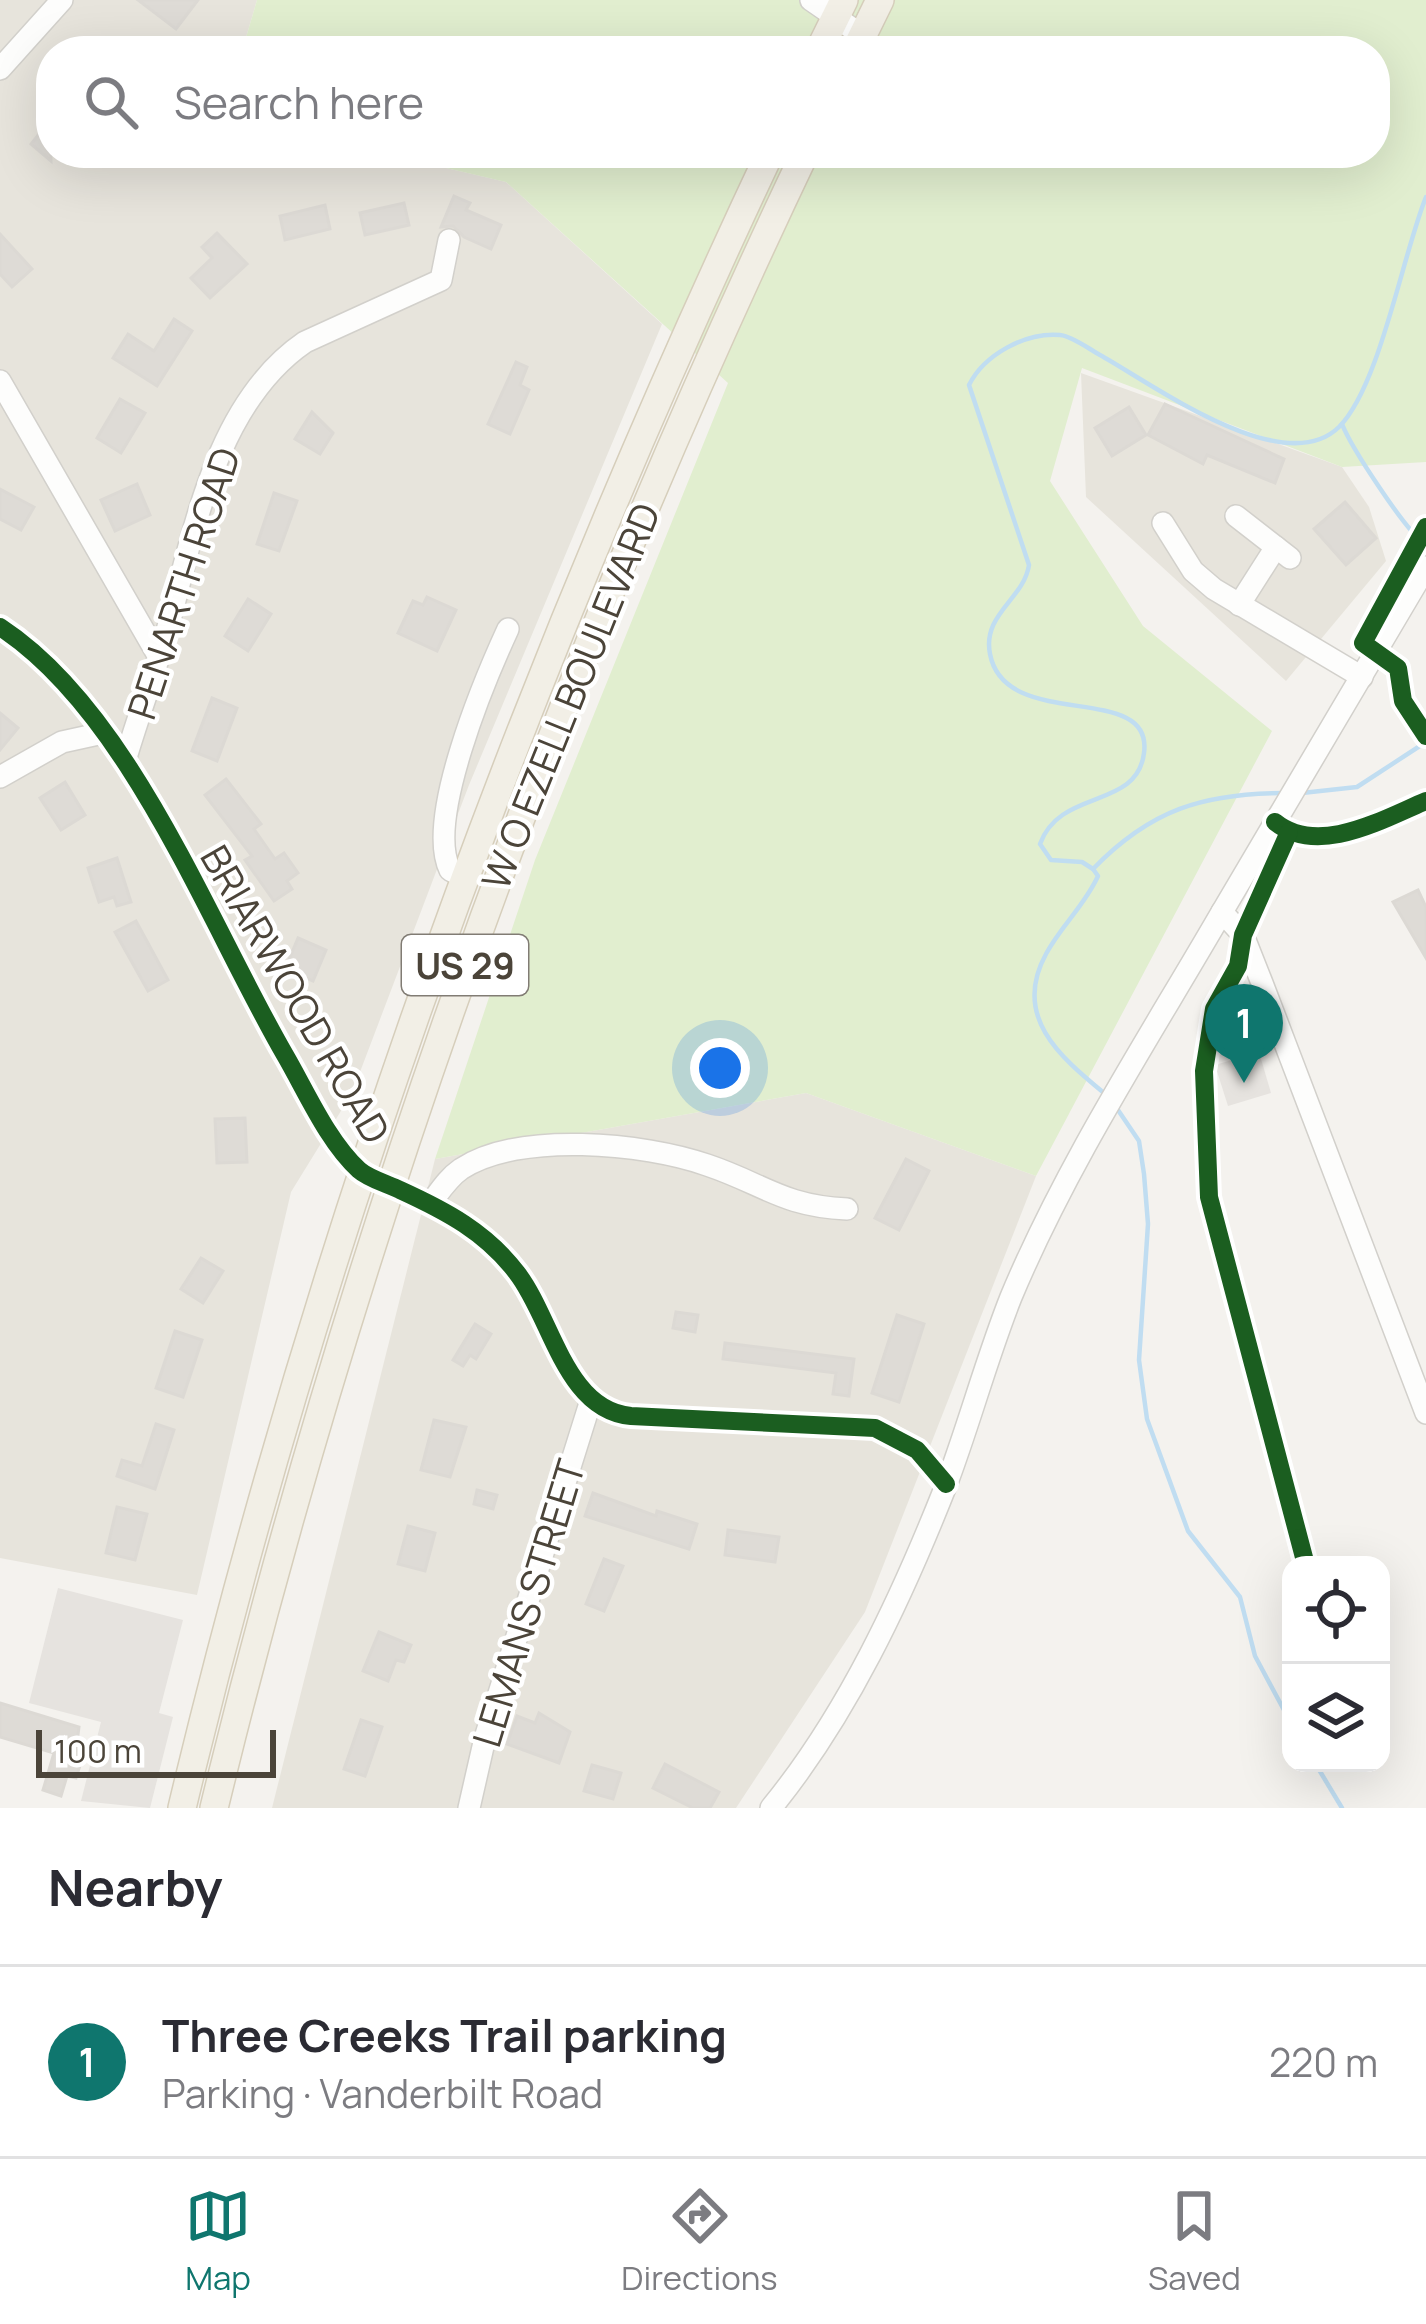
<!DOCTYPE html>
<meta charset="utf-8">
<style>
:root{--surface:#fff;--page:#f2f2f3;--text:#2b2b33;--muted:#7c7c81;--line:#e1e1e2;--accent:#0f766e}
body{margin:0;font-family:Manrope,sans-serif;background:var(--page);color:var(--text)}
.controls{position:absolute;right:36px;bottom:36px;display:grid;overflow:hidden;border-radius:24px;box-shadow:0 12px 48px #0002}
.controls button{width:108px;height:108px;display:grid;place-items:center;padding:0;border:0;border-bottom:3px solid var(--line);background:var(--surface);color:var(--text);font:60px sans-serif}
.scale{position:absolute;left:36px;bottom:30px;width:240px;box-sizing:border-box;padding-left:12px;border:6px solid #4b4439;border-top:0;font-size:33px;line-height:42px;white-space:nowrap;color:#4b4439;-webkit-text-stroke:9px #fff;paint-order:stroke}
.you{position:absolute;left:720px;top:1068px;width:42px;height:42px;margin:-30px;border:9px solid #fff;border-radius:50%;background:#1a73e8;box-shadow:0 0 0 18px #1a73e833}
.badge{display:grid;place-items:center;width:78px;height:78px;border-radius:50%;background:var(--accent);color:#fff;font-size:39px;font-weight:700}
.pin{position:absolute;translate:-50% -99px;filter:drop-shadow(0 3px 6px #0008)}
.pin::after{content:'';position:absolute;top:63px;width:42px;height:36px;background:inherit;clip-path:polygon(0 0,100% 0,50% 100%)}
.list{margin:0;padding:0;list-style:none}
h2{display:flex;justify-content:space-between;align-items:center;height:156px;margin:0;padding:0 48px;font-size:51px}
h2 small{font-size:39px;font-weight:400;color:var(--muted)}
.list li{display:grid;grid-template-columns:78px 1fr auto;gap:36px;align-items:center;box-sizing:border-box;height:192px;padding:0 48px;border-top:3px solid var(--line)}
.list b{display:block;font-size:45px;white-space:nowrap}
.list p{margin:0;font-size:39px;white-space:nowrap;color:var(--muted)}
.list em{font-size:39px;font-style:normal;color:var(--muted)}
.icon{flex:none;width:66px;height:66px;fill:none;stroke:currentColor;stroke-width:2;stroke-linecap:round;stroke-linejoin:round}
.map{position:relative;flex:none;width:1426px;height:1808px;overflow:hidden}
.search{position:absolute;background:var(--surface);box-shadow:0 12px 48px #0002;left:36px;right:36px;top:36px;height:132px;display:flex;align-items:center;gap:30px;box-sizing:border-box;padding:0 42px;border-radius:48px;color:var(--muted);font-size:45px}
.sheet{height:348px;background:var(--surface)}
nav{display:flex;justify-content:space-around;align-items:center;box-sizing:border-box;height:168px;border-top:3px solid var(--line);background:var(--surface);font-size:33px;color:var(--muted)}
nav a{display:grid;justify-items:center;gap:6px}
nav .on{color:var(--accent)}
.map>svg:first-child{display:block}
.residential{fill:#e7e4dc}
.green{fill:#e1eecf}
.parking{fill:#e6e3df}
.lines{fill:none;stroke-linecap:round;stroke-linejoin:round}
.stream{stroke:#c0ddf1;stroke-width:4.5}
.building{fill:#dedbd6;stroke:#dcd9d4;stroke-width:3}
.minor-casing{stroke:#d2d0cb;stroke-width:24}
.major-casing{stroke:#d6cebb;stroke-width:30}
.minor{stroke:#fdfdfc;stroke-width:21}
.major{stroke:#f2efe6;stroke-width:27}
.cycleway-casing{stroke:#fff;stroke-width:26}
.cycleway{stroke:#1b5e20;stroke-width:18}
.labels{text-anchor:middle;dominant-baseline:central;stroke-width:9;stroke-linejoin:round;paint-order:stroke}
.shield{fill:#fff;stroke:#817c74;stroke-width:3}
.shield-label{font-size:36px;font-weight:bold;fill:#4b4439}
.street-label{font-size:39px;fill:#4b4439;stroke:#fff}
</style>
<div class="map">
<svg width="1426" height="1808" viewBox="0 0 1426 1808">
<rect width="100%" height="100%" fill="#f4f2ee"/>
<!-- residential -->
<g class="residential">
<polygon points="0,0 257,0 242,51 51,51 51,153 382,153 506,182 662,324 469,785 352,1093 291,1192 197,1595 0,1558"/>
<polygon points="1081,373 1342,467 1369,507 1386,561 1286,681 1086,497"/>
<polygon points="806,1093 1036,1176 865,1612 736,1808 272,1808 435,1159"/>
</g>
<!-- green -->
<polygon class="green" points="257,0 1426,0 1426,462 1342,467 1082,368 1050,481 1143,626 1272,731 1036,1176 806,1093 435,1159 535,860 728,383 506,182 382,153 1375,153 1375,51 242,51"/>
<!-- parking -->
<g class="parking">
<polygon points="1259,1052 1271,1093 1228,1106 1215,1065"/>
<polygon points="58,1588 183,1620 159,1713 173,1717 150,1808 81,1801 101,1722 29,1703"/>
</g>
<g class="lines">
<!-- stream -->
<g class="stream">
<path d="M 1342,424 C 1351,447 1405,530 1424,543"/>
<polyline points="1302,793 1357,787 1426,742"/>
<path d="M 1093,869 L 1082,862 L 1051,860 L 1040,844 C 1060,788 1137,810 1144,753 C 1154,680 1005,733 990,654 C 982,614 1024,599 1029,565 L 969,385 C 984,355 1025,332 1060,335 C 1072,336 1089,349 1100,355 C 1154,385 1284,481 1339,427 C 1380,386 1403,253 1426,197"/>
<path d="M 1104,1093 C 1059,1056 1012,1016 1046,954 C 1061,926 1085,905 1098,876 L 1093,869 C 1150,810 1203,793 1285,793"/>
<polyline points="1118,1110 1139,1141 1144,1174 1148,1224 1139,1360 1147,1419 1188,1531 1240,1597 1255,1656 1291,1723"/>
<polyline points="1315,1763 1342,1808"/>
</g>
</g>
<!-- building -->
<g class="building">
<polygon points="138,0 198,0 176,29"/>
<polygon points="51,119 51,161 31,144"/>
<polygon points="454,196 470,203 466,210 501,225 491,249 464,237 453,226 441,227"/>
<polygon points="404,203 409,225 365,235 360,213"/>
<polygon points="325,205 330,229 285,240 280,216"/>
<polygon points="217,233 247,264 210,298 191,278 212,258 202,247"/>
<polygon points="0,234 32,269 12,287 0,274"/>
<polygon points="174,319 192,331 157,386 113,358 128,334 154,351"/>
<polygon points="516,362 527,367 520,385 529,390 510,434 488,424"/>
<polygon points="120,399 145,413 121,453 97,438"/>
<polygon points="1165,404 1284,459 1275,483 1207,455 1203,464 1148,435"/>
<polygon points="1129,407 1146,435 1112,456 1095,428"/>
<polygon points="312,412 333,433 320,454 295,439"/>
<polygon points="137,484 150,515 115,531 101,500"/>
<polygon points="0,489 34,507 21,530 0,519"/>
<polygon points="274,493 297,501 279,551 257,544"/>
<polygon points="1345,502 1376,538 1346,565 1314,529"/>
<polygon points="427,597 456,610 437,651 398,633 413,601 423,605"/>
<polygon points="248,599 271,614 248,651 225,636"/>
<polygon points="212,698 237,708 217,761 192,751"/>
<polygon points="0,713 18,728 0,750"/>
<polygon points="226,779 261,824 254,829 275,859 284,853 298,873 287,881 292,889 274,901 245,860 252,856 205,795"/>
<polygon points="65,782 85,815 61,830 40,798"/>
<polygon points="117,858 131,902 117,906 114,897 99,902 88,868"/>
<polygon points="1418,890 1426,907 1426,958 1393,902"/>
<polygon points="136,921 168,980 148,991 115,932"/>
<polygon points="298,938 326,950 313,981 285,969"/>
<polygon points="245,1118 247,1162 217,1163 215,1119"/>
<polygon points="906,1159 929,1171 899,1230 875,1218"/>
<polygon points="201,1258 223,1271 203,1303 181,1289"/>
<polygon points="676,1312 698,1315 695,1332 673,1328"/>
<polygon points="897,1315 924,1324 899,1402 872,1393"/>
<polygon points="475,1324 491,1334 476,1359 470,1355 463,1366 453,1360"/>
<polygon points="175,1331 202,1340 183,1397 156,1388"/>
<polygon points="725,1343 854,1359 849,1396 833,1394 836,1373 723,1359"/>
<polygon points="434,1420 466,1427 450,1477 421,1470"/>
<polygon points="156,1424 174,1430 155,1489 117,1476 122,1460 142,1466"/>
<polygon points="477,1490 497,1495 493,1509 474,1504"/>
<polygon points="593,1493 656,1516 657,1511 697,1524 689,1549 585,1516"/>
<polygon points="117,1507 147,1514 135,1560 106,1553"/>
<polygon points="408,1526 435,1533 425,1571 398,1564"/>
<polygon points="728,1530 779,1537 775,1562 725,1555"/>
<polygon points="604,1559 623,1566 604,1611 586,1604"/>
<polygon points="379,1632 411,1645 404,1662 396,1660 388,1681 363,1671"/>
<polygon points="0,1703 79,1727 76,1750 84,1753 76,1778 67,1776 61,1796 43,1790 54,1753 0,1737"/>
<polygon points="539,1713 570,1732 559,1763 507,1744 517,1716 535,1723"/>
<polygon points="361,1720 382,1727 365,1776 344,1769"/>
<polygon points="665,1764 719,1792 710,1808 693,1808 653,1788"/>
<polygon points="592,1765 621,1773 613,1799 584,1791"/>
</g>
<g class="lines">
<!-- minor casing -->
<g class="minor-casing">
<g id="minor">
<polyline points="811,0 863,36"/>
<polyline points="0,69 62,0"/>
<polyline points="0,381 159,657"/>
<polyline points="1236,516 1290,558"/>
<polyline points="1163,523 1193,571 1214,589 1362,677"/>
<polyline points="1426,567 1222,912 1243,935 1262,983 1426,1413"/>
<polyline points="1239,605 1276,547"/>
<path d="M 0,627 C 130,712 208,922 285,1055 C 306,1091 328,1142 359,1170 C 369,1179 388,1184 400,1190 C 446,1211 486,1232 517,1273 C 552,1318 565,1410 631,1416 L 875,1428 L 917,1450 L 946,1484"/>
<path d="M 125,761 C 137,720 152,679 165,638 C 193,538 213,405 305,342 L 441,280 L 449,240"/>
<polyline points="0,777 62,742 103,733"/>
<path d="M 1275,822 C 1318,857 1383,819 1426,801"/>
<path d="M 464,877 L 450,870 C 425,820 485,679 508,629"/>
<path d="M 430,1204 C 440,1191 448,1178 461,1169 C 519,1131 644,1143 707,1165 C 764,1184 782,1206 847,1209"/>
<polyline points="469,1808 485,1738 591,1400"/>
<path d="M 771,1808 C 847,1715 901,1599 945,1488 C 969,1425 986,1360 1011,1297 C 1067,1163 1149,1038 1222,912"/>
</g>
</g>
<!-- major casing -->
<g class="major-casing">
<g id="major">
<polyline points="819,51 844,0"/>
<polyline points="855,51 880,0"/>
<path d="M 182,1808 C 319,1236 519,685 770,153"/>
<path d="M 214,1808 C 353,1237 552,684 805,153"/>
</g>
</g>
<!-- minor -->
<use href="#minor" class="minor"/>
<!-- major -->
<use href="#major" class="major"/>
<!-- cycleway casing -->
<g class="cycleway-casing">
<g id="cycleway">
<polyline points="1426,527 1363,643 1398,668 1403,701 1426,736"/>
<path d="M 0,627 C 130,712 208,922 285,1055 C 306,1091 328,1142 359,1170 C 369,1179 388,1184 400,1190 C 446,1211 486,1232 517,1273 C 552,1318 565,1410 631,1416 L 875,1428 L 917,1450 L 946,1484"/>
<path d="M 1275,822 C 1318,857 1383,819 1426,801"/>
<polyline points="1289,832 1243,935 1238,966 1214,1009 1204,1071 1209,1197 1306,1565"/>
</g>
</g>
<!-- cycleway -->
<use href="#cycleway" class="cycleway"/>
</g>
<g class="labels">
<!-- shield labels -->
<rect class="shield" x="402" y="935" width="126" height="60" rx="9"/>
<g class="shield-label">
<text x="465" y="965">US 29</text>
</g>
<!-- street labels -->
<g class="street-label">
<text transform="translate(183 583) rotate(-72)">PENARTH ROAD</text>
<text transform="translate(570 696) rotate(-68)">W O EZELL BOULEVARD</text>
<text transform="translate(296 994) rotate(60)">BRIARWOOD ROAD</text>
<text transform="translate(528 1603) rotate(-73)">LEMANS STREET</text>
</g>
</g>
</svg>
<div class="controls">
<button><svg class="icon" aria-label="locate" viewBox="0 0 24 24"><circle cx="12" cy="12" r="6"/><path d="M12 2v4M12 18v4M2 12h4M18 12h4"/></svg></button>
<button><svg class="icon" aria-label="layers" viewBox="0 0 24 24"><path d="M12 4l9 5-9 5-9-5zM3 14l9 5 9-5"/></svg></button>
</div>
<div class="scale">100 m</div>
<div class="you"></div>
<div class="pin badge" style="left:1244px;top:1083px">1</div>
<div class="search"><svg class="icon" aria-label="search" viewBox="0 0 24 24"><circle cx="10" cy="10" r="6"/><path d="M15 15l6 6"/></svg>Search here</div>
</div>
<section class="sheet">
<h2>Nearby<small></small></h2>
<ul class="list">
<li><span class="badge">1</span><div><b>Three Creeks Trail parking</b><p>Parking · Vanderbilt Road</p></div><em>220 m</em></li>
</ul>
</section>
<nav>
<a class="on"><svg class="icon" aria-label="map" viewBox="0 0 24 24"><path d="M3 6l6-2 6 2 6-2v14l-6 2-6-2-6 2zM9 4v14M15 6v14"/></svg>Map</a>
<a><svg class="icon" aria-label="directions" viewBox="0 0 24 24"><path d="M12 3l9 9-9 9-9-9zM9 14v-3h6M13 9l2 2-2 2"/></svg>Directions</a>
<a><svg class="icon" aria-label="saved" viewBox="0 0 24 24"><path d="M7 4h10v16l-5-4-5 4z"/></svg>Saved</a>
</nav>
